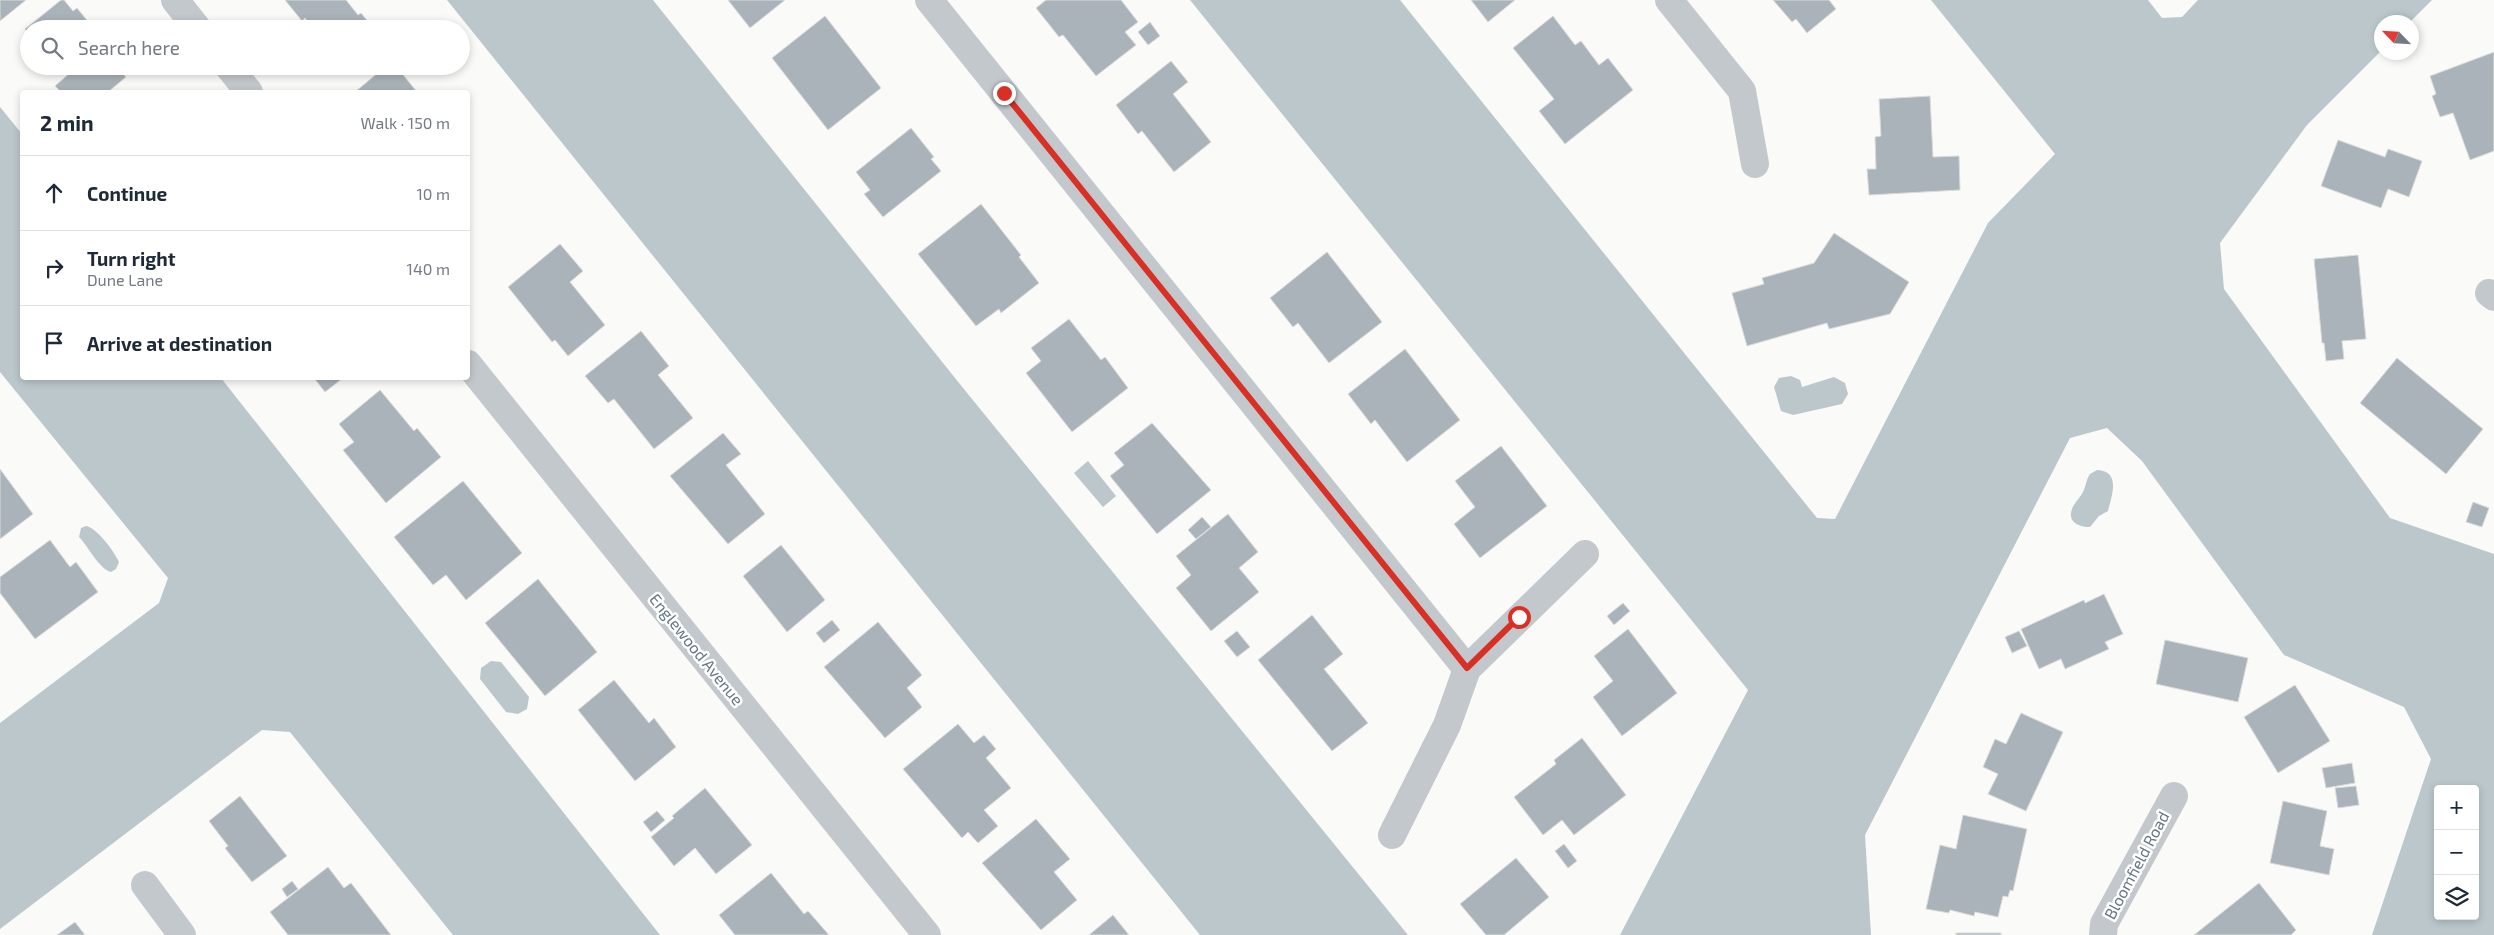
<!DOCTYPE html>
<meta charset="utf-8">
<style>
:root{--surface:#fff;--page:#f6f6f7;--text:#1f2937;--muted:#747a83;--line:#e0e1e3}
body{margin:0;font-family:"Exo 2",sans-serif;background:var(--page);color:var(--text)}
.controls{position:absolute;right:15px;bottom:15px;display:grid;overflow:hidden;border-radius:5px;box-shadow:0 2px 8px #0003}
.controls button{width:45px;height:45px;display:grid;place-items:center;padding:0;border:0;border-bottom:1px solid var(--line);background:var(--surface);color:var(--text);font:25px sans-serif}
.compass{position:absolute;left:2374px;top:15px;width:45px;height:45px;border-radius:50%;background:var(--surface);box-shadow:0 2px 8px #0003;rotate:295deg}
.stop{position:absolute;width:15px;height:15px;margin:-11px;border:4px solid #d93025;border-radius:50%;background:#fff}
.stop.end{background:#d93025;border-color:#fff;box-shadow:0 1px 5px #0008}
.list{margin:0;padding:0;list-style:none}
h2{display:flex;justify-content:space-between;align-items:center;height:65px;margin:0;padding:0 20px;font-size:21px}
h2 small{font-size:16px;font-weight:400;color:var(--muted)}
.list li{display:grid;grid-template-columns:32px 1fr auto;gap:15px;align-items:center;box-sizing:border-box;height:75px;padding:0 20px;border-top:1px solid var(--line)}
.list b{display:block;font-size:19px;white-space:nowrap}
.list p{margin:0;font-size:16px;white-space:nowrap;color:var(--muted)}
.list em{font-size:16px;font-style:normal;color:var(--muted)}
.icon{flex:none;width:28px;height:28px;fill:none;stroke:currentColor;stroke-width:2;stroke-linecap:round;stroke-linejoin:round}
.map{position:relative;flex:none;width:2494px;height:935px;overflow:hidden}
.search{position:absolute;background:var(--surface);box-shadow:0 2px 8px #0003;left:20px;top:20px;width:450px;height:55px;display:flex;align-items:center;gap:12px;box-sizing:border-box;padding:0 18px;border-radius:28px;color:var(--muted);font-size:19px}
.panel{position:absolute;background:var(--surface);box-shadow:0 2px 8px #0003;left:20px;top:90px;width:450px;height:290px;border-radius:5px}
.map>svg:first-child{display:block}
.water{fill:#bbc7cb;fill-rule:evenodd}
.building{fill:#aab3b9;stroke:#dcdcda}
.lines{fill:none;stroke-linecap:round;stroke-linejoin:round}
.minor{stroke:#c3c8cc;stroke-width:28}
.route{stroke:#d93025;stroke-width:6}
.labels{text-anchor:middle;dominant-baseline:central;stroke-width:5;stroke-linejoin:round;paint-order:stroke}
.street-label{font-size:16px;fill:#657683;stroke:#fff}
</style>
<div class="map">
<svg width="2494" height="935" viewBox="0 0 2494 935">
<rect width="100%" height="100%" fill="#fafaf8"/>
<!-- water -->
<g class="water">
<polygon points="447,0 653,0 959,383 1408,935 1200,935"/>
<path d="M 1190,0 L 1400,0 L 1817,518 L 1835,519 L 1988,223 L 2055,154 L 1931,0 L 2148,0 L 2162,18 L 2182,17 L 2198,0 L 2432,0 L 2410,22 L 2382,22 L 2381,51 L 2307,125 L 2220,243 L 2224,289 L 2390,518 L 2494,554 L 2494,935 L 2372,935 L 2431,759 L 2404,707 L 2284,655 L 2142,461 L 2107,428 L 2070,438 L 1865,835 L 1871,935 L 1620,935 L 1748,690 ZM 2438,789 L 2475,789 L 2475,916 L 2438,916 Z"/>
<polygon points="0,107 22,134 22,378 221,378 660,935 453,935 290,732 262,730 0,929 0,723 159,603 168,578 0,372"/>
<polygon points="1791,376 1800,380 1802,387 1834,377 1845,383 1848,394 1842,404 1793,415 1781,411 1774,387 1779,378"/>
<polygon points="1088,461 1116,496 1103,507 1074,473"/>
<path d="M 2097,470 C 2121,471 2112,495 2108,511 L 2099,516 L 2090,527 C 2079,527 2067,522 2072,509 C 2074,503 2080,498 2083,492 C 2086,486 2086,480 2090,474 Z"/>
<path d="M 86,526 C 97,528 114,551 119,562 L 116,569 L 111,572 C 99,569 88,546 79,537 L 81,528 Z"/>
<polygon points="491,661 501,662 529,697 527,709 518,714 506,712 480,679 481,668"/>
</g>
<!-- building -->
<g class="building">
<polygon points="0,0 26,0 0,21"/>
<polygon points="61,0 64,0 73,11 77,8 94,29 29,29 29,34 25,29"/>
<polygon points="285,0 346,0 358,15 361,13 374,29 313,29 305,18 302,21"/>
<polygon points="728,0 785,0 750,28"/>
<polygon points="1046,0 1121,0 1138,22 1125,32 1136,45 1096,76 1063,35 1059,37 1036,8"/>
<polygon points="1471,0 1515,0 1488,22"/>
<polygon points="1773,0 1829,0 1836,9 1807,33 1796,19 1792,22"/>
<polygon points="825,16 881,88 828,130 772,58"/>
<polygon points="1553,16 1575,45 1581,41 1599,65 1608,58 1633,90 1565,144 1539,111 1554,99 1513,48"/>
<polygon points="1150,22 1160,36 1148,45 1138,32"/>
<polygon points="2494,52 2494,151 2470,160 2453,113 2440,117 2432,96 2436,94 2430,76"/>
<polygon points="1171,61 1188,82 1173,94 1211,142 1174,172 1142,131 1138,134 1116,105"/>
<polygon points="67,66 117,66 126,77 108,92 61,92 55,86 71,72"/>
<polygon points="386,66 396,66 417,92 355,92"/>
<polygon points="1930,96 1933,157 1959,156 1960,190 1869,195 1867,169 1876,169 1875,137 1881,136 1879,99"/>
<polygon points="911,128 934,157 931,159 941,171 883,217 864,194 870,190 856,172"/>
<polygon points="2338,140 2385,157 2388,149 2422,161 2409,197 2388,189 2381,208 2321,186"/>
<polygon points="981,204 1021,255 1019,257 1039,283 1001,313 999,309 976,326 918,254"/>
<polygon points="1834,233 1909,282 1890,314 1829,329 1827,323 1747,346 1732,293 1764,284 1762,278 1814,263"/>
<polygon points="560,244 583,271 570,282 605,325 568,356 555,340 552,342 508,287"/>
<polygon points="1327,252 1382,322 1329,363 1298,323 1293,327 1270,298"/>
<polygon points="2358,255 2366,339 2342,341 2344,359 2326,361 2324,343 2322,343 2314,259"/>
<polygon points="1069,319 1101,360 1105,357 1128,388 1072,432 1026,373 1041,361 1031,348"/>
<polygon points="641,331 669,366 658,375 693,418 654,449 614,399 608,403 585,376"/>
<polygon points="1405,349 1460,420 1407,462 1375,420 1371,424 1348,394"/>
<polygon points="2397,358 2483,429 2446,474 2360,403"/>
<polygon points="314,378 343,378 325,392"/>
<polygon points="380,390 414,431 417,428 441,457 386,503 343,450 354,442 339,424"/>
<polygon points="1152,423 1211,490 1157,534 1110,476 1124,465 1114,453"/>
<polygon points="723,433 741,454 726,465 765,514 728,544 670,476"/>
<polygon points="1501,446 1547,506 1480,558 1454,524 1475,507 1455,481"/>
<polygon points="0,469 33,514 0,539"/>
<polygon points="463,481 522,553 466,600 446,575 433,585 394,537"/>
<polygon points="2473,502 2489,508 2482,527 2466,522"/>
<polygon points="1228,514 1258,552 1239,568 1259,592 1211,631 1176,588 1191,575 1176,556"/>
<polygon points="1202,517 1211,527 1196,539 1188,530"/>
<polygon points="50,540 70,567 76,562 98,592 35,639 0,593 0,577"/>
<polygon points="781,545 825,600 787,632 743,576"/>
<polygon points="538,579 597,652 545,696 485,623"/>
<polygon points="2104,594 2123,634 2105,642 2109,649 2065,669 2061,659 2039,669 2021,629 2084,600 2085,603"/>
<polygon points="1623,603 1630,611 1614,625 1607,616"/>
<polygon points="1312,615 1343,654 1324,669 1368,723 1332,751 1258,660"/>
<polygon points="832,620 840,630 824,643 816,633"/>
<polygon points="878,622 922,675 907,688 922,707 885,738 824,667"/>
<polygon points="1628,629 1677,693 1622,736 1593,697 1613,681 1594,656"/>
<polygon points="1237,631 1250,647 1237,657 1224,641"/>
<polygon points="2019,631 2027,646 2012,653 2005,637"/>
<polygon points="2165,640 2248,658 2238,702 2156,684"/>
<polygon points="614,680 649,723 654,718 676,747 635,781 578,710"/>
<polygon points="2295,685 2330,741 2278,773 2244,717"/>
<polygon points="2021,713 2063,732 2026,811 1988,794 1998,774 1983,767 1995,739 2006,744"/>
<polygon points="958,724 974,743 984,735 996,749 986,758 1011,788 984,810 998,826 978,843 968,832 962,838 903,769"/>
<polygon points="1582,738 1626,795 1574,835 1562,820 1543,835 1514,797 1556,764 1554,760"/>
<polygon points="2352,763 2355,783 2326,788 2322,768"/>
<polygon points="2356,786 2359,805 2338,808 2335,788"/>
<polygon points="705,788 752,845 716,874 695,848 674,866 651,837 674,818 672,816"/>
<polygon points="240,796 287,856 252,882 225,848 228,846 209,821"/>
<polygon points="2283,801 2327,811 2320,846 2334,849 2329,875 2270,863"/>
<polygon points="657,811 665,820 651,832 643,822"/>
<polygon points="1963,815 2027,829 2013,891 2010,890 2008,897 2003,896 1998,917 1975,912 1974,916 1950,910 1949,913 1926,909 1940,845 1956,849"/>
<polygon points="1036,819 1070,859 1054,872 1077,900 1041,930 982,863"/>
<polygon points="1564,844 1577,861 1568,868 1555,851"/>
<polygon points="1516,858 1549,897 1504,935 1486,935 1460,904"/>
<polygon points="328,867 344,888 351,883 391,935 288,935 270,912"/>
<polygon points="771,873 804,914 808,911 829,935 735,935 719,915"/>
<polygon points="292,881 298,889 287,897 282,889"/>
<polygon points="2259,883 2296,930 2291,935 2194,935"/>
<polygon points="1113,915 1129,935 1089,935"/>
<polygon points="75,922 85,935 57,935"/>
<rect x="1956" y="933" width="45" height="2"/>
</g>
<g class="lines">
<!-- minor -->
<g class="minor">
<polyline points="175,0 198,29"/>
<polyline points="929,0 1467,669"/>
<polyline points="1669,0 1742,91 1755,164"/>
<polyline points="228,66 249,92"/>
<polyline points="2489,293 2494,297"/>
<polyline points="468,364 927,935"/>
<polyline points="1392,835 1447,725 1467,669 1585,554"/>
<polyline points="145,885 182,935"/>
<polyline points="2103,935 2104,924 2174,796"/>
</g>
</g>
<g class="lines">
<!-- route -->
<polyline class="route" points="1004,93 1467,668 1519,617"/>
</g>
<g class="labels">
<!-- street labels -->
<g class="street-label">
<text transform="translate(697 649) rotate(51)">Englewood Avenue</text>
<text transform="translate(2136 865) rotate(-62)">Bloomfield Road</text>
</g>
</g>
</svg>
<div class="controls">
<button>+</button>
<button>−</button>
<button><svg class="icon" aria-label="layers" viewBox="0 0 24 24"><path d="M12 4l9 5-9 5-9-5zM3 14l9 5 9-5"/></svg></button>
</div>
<svg class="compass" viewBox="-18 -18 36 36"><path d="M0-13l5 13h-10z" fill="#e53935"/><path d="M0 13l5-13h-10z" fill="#747a83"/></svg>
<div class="stop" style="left:1519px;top:617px"></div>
<div class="stop end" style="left:1004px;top:93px"></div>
<div class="search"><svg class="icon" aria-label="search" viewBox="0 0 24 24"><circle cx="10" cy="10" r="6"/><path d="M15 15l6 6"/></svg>Search here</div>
<section class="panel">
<h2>2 min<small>Walk · 150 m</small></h2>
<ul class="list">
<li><svg class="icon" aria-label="ahead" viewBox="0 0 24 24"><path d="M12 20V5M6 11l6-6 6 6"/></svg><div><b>Continue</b></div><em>10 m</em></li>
<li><svg class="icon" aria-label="right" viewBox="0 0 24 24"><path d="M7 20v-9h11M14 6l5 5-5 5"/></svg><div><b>Turn right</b><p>Dune Lane</p></div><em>140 m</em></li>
<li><svg class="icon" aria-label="arrive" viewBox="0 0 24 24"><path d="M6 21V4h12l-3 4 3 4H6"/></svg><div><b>Arrive at destination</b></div></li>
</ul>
</section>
</div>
